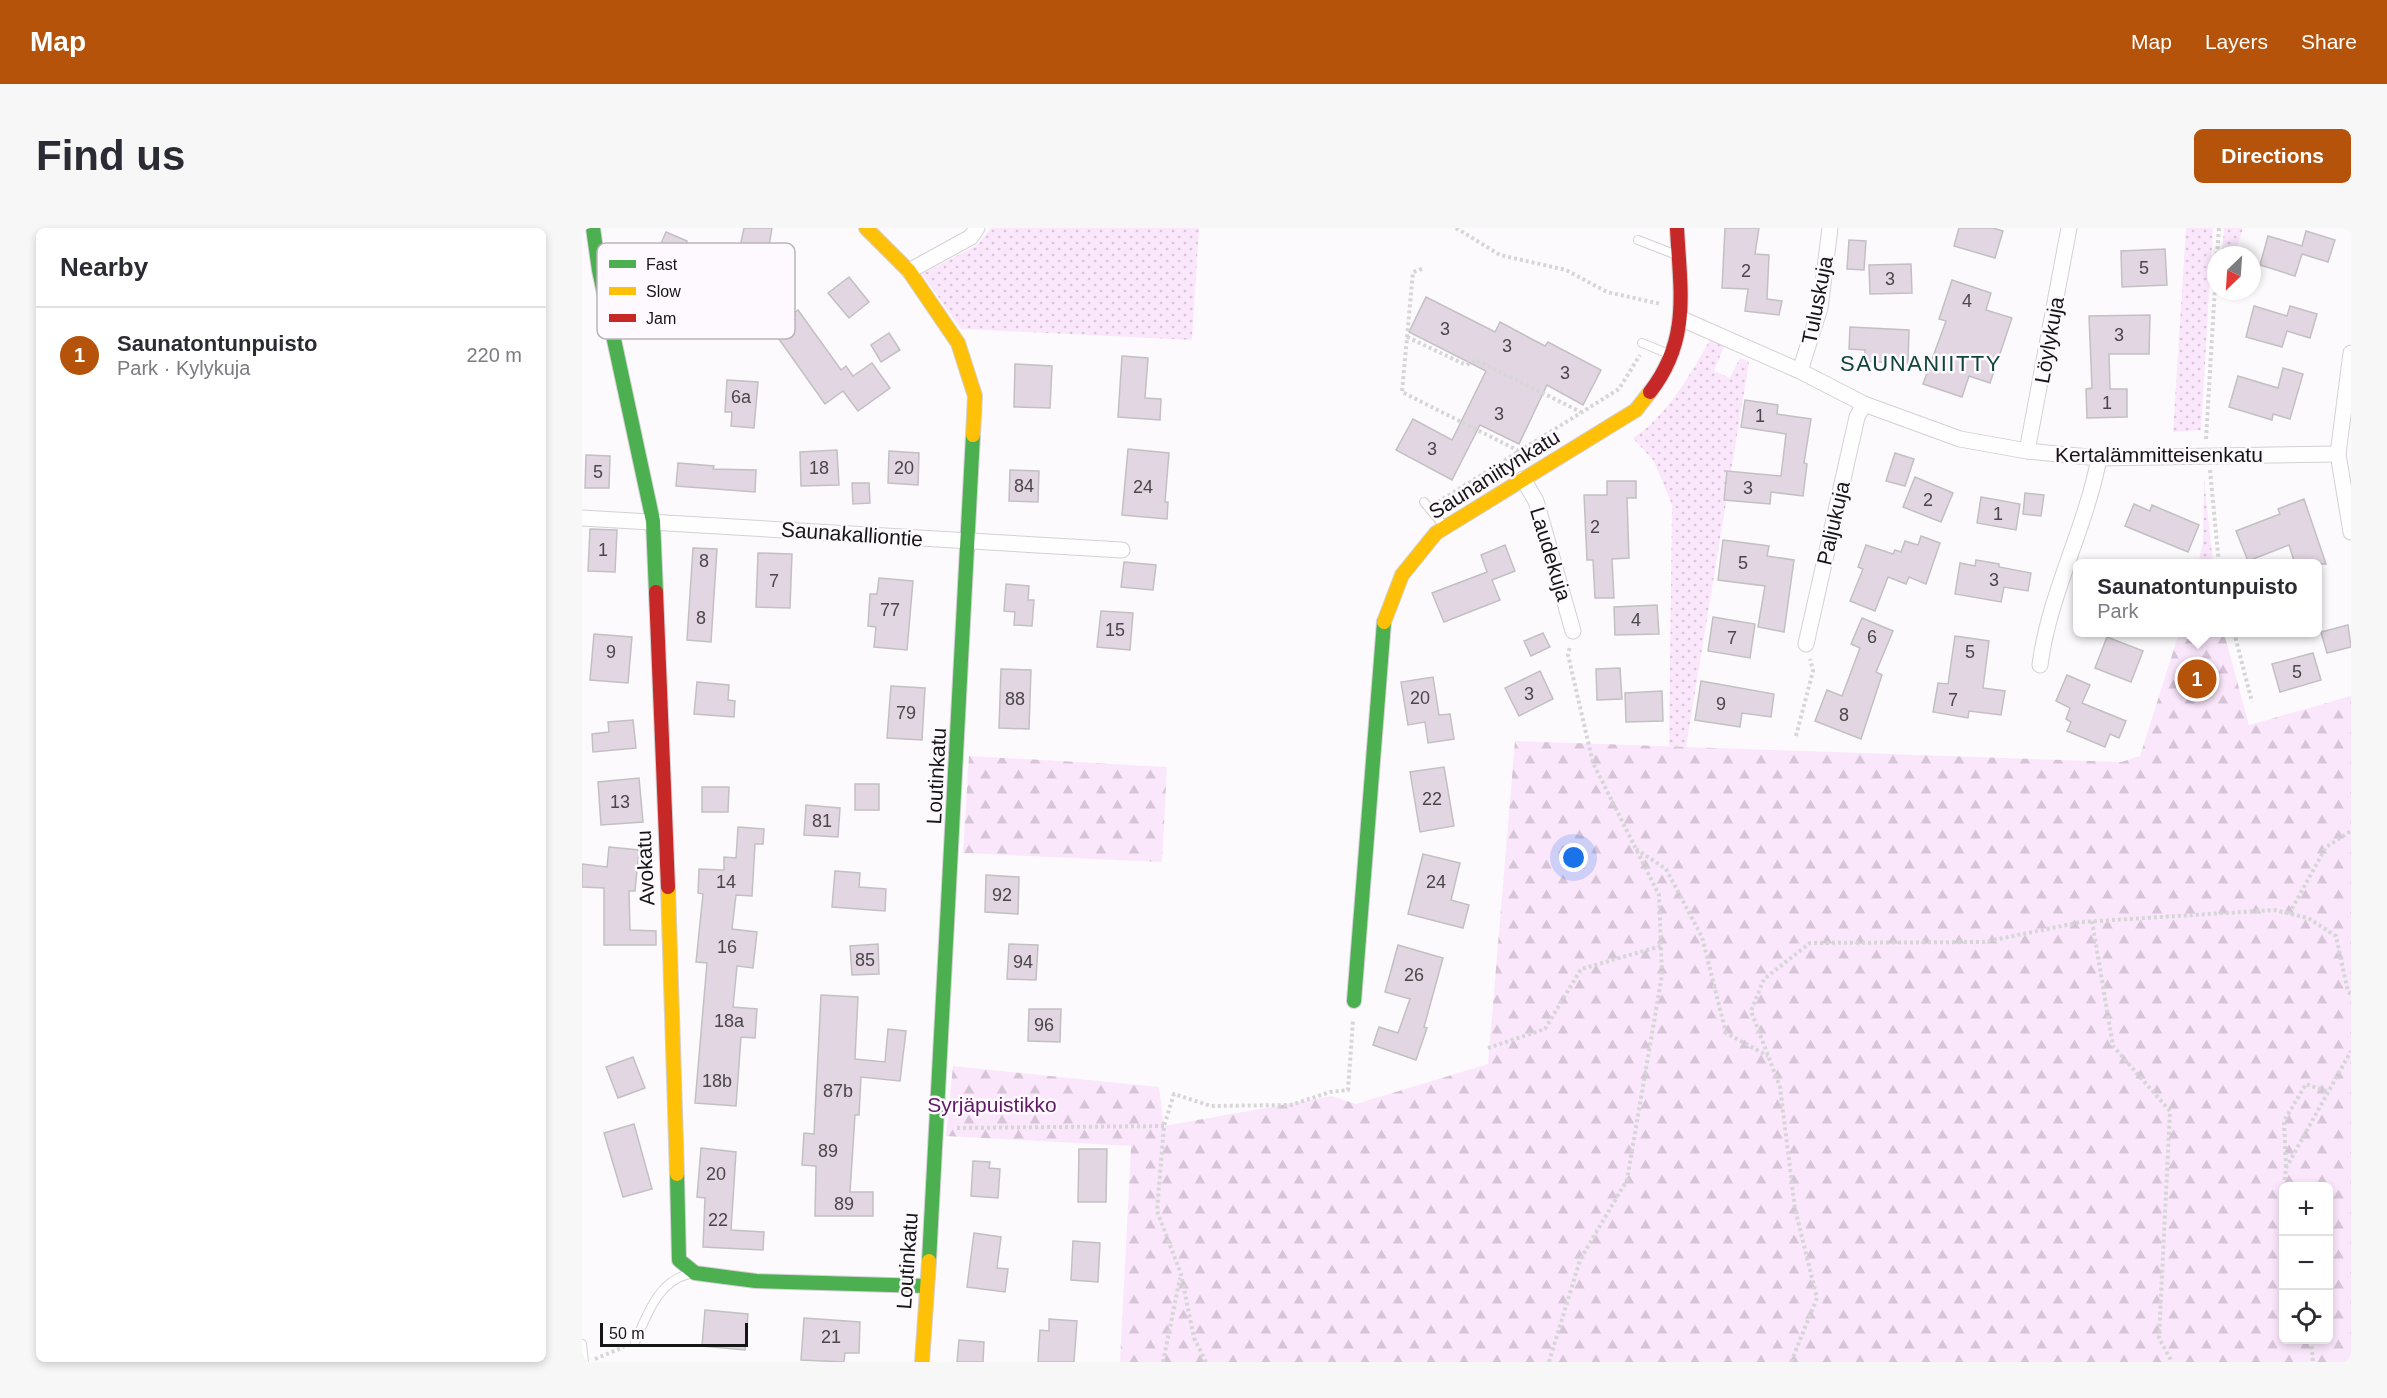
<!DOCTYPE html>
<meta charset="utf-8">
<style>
:root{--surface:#fff;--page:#f7f7f7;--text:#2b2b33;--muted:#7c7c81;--line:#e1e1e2;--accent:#b45309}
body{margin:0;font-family:Helvetica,sans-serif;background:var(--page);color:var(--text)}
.controls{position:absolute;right:18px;bottom:18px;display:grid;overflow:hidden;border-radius:9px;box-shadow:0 3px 9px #0003}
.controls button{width:54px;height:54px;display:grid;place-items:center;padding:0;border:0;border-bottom:2px solid var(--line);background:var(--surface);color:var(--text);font:30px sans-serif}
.compass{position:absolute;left:1625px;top:18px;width:54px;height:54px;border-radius:50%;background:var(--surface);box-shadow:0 3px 9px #0003;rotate:205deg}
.scale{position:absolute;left:18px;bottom:15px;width:148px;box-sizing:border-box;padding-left:6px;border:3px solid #171617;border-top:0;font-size:16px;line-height:21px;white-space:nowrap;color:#171617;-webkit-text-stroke:4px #fef9fe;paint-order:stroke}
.you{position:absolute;left:992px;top:630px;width:21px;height:21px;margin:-15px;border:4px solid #fff;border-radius:50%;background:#1a73e8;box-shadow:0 0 0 9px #1a73e833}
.badge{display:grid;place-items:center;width:39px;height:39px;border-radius:50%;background:var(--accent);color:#fff;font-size:20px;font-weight:700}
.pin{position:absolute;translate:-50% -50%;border:3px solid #fff;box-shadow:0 2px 6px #0006}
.popup{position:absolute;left:1491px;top:331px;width:249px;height:78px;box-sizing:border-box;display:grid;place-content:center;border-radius:9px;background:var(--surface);filter:drop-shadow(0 2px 4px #0005);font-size:20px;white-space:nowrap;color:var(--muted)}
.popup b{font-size:22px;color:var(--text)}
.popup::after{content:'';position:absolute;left:50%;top:100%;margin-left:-12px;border:12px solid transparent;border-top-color:var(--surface)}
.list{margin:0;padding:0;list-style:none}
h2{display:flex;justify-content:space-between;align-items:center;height:78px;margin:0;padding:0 24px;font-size:26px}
h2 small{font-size:20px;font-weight:400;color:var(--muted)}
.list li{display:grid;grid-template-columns:39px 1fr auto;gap:18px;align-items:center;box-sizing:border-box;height:96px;padding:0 24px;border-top:2px solid var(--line)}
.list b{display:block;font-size:22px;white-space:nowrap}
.list p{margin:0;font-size:20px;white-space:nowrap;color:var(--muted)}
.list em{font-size:20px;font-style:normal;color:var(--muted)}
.icon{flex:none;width:33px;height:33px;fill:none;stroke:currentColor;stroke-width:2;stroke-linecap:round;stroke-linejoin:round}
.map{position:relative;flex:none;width:1769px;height:1134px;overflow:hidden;border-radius:9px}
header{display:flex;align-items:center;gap:36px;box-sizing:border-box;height:84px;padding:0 30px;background:var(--accent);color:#fff}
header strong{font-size:28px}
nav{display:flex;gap:33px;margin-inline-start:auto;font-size:21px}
.intro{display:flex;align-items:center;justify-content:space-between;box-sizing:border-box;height:144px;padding:0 36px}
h1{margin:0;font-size:42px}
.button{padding:15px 27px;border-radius:9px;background:var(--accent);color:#fff;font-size:21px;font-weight:700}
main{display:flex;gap:36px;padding:0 36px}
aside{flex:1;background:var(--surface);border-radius:9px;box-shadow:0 3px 9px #0003}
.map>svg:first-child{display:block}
.green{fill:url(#green-dots)}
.forest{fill:url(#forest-firs);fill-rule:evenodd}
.building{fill:#e2d6e3;stroke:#c2c0c2;stroke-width:1.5}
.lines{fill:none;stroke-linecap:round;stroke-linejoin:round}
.lane-casing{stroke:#d3d1d3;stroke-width:10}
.street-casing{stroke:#d3d1d3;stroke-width:17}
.fast-casing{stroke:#d3d1d3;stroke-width:16}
.slow-casing{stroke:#d3d1d3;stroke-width:16}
.jam-casing{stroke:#d3d1d3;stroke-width:16}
.path{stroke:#d7d6d7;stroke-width:4;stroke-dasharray:3 3;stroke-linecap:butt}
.lane{stroke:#fffeff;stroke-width:8}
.street{stroke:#fffeff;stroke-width:15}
.fast{stroke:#4caf50;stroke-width:14}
.slow{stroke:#ffc107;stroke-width:14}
.jam{stroke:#c62828;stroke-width:14}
.labels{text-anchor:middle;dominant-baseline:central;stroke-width:5;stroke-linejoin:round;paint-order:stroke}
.number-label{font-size:18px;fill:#4a464a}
.street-label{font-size:21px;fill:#171617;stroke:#fef9fe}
.park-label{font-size:21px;fill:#5f1a66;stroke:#fef9fe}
.neighbourhood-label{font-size:22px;letter-spacing:1.5px;fill:#0f4639;stroke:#fef9fe}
.key{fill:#fef9fe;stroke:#b9b5b9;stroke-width:1.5}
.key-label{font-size:16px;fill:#171617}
</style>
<header>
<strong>Map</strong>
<nav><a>Map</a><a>Layers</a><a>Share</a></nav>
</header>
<div class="intro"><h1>Find us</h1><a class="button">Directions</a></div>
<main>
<aside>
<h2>Nearby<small></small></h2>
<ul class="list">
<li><span class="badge">1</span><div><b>Saunatontunpuisto</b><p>Park · Kylykuja</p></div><em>220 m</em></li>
</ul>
</aside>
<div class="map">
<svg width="1769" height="1134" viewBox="0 0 1769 1134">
<defs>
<pattern id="green-dots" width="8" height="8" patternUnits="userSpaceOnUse" patternTransform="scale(1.5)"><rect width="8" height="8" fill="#fbe7fc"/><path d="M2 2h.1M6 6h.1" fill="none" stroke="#d6c5d7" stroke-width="1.8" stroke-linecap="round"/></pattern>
<pattern id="forest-firs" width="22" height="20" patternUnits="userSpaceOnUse" patternTransform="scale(1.5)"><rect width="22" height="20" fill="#fbe7fc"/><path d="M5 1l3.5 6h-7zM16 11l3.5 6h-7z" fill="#d6c5d7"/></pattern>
</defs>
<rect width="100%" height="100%" fill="#fdfafd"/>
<!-- green -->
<g class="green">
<polygon points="409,0 617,0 610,112 379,101 340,46 395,17"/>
<polygon points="1604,0 1631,0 1619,202 1591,204"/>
<polygon points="1642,0 1661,0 1653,27 1640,27"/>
<path d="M 1128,112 L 1142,118 L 1132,143 L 1148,150 L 1158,130 L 1167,134 L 1104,519 L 1087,518 L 1090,277 L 1072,233 L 1051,210 C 1086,187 1107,148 1128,112 Z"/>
<polygon points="1622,251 1631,335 1616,335 1621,315"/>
</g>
<!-- forest -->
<g class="forest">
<path d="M 1597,405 L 1642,405 L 1667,497 L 1769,468 L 1769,1134 L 538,1134 L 549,918 L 364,908 L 371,838 L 577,859 L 582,898 L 750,868 L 774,876 L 906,836 L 933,513 L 1539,534 L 1558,528 ZM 1702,958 L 1746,958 L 1746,1112 L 1702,1112 Z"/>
<polygon points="387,528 585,539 580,634 381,625"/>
</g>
<!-- building -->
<g class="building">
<polygon points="162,0 190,0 186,24 158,19"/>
<polygon points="1143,0 1177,0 1173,26 1187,27 1185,71 1200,73 1197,87 1163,83 1166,61 1140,60"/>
<polygon points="1377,0 1411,0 1421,3 1413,30 1372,18"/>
<polygon points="1724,3 1753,12 1746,34 1720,26 1713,48 1678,37 1686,8 1720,18"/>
<polygon points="84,4 105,13 99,29 77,20"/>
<polygon points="1267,12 1284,13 1282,42 1265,41"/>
<polygon points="1583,21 1585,57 1540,59 1539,23"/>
<polygon points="1329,36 1330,65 1288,66 1287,37"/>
<polygon points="71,48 100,54 93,91 64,85"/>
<polygon points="267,49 287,74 267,90 246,65"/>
<polygon points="1370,52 1409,65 1404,82 1430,90 1408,155 1387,148 1380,169 1341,156 1364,93 1357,91"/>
<polygon points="844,69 913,104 918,94 963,118 966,114 1019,142 1001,177 965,157 937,216 898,197 870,252 814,222 831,191 870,212 904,143 827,104"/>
<polygon points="1672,78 1705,88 1708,78 1735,86 1728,110 1705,103 1700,119 1664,109"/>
<polygon points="216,82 259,142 264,138 271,148 290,135 308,160 276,183 261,163 243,176 189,100"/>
<polygon points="1568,87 1567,126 1527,126 1528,161 1545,161 1545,189 1505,190 1504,161 1510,160 1507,88"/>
<polygon points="1268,99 1327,102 1326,136 1283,133 1283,122 1267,121"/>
<polygon points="307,105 318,122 299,134 289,117"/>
<polygon points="540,128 566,130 563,170 579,171 578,192 536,189"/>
<polygon points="433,136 470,138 468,180 432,179"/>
<polygon points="1701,140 1721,146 1708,191 1691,186 1690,192 1647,179 1656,148 1696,160"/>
<polygon points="145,152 176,154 172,200 149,198 150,184 143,184"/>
<polygon points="1163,172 1196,177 1195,186 1229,191 1222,235 1225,236 1221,268 1189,264 1188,276 1142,272 1145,243 1199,248 1204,206 1159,199"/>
<polygon points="546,221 587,225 583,274 586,274 585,291 540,287"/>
<polygon points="255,222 257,257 219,258 218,224"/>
<polygon points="307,223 337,225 336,257 306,255"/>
<polygon points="1313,225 1332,231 1323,258 1304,253"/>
<polygon points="4,227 28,228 27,260 3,260"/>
<polygon points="96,235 132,238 131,241 174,242 173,264 94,258"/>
<polygon points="428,242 457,243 456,274 427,273"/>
<polygon points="1333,249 1371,265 1359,294 1321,279"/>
<polygon points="1025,253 1054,253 1054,270 1045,270 1047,330 1030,331 1032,370 1013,370 1011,332 1005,332 1002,267 1025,267"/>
<polygon points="270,255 287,255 288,275 271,276"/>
<polygon points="1443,265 1462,267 1459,288 1441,286"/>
<polygon points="1399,269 1438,276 1434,302 1395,295"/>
<polygon points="1722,271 1744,336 1713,336 1707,317 1666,333 1654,303 1698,286 1696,281"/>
<polygon points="1552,276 1568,283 1570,277 1617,297 1606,324 1543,298"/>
<polygon points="8,301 35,302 33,344 6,343"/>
<polygon points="1339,308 1358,315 1344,356 1327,349 1324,356 1306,349 1293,383 1268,373 1281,341 1276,339 1284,317 1311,326 1313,322 1319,324 1323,313 1336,317"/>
<polygon points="1141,312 1187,318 1185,328 1212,332 1202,404 1176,399 1183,358 1136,352"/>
<polygon points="923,317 933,343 910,352 918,372 862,394 850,365 905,344 899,327"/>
<polygon points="111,320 135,321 129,414 105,412"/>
<polygon points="176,325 210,326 208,380 174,379"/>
<polygon points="1394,332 1417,336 1417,339 1449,345 1446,363 1422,359 1419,374 1373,366 1378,335 1393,338"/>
<polygon points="542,334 574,337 571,362 539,359"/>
<polygon points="297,350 331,353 325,422 292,419 294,399 286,398 288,366 295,366"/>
<polygon points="424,356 447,358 446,372 452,372 450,398 432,397 433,384 422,383"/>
<polygon points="1075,377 1077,406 1033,407 1032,379"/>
<polygon points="519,383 551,385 548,422 515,419"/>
<polygon points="1131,389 1173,396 1168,430 1126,423"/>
<polygon points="1280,390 1311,403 1294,444 1300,447 1279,511 1233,493 1245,462 1260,468 1278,420 1269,416"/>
<polygon points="1766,397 1769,419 1745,425 1739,404"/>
<polygon points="961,405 968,419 949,428 942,413"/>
<polygon points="12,406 50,409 46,455 8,452"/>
<polygon points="1373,408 1407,413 1401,460 1423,463 1419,487 1387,483 1386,490 1351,484 1356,455 1366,456"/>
<polygon points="1525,409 1561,423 1549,454 1513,440"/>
<polygon points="1731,425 1739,452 1698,464 1690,436"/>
<polygon points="1038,440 1040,471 1015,472 1014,441"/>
<polygon points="419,441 449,442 447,501 417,500"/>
<polygon points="958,443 971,471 937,488 923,460"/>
<polygon points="1485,447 1508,457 1500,475 1544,493 1537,510 1528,506 1523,519 1485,503 1489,494 1484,491 1488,480 1474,473"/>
<polygon points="851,449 857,487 868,486 872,511 846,515 843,494 826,497 819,454"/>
<polygon points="1119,453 1192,466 1189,489 1160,485 1158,499 1113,492"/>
<polygon points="115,454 147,457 146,472 153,473 152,489 112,486"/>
<polygon points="309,458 343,460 340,512 305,510"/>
<polygon points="1080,463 1081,493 1044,494 1043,465"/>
<polygon points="51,492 54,520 11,524 10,506 27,504 26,494"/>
<polygon points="862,539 872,598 838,604 828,544"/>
<polygon points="57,550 61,594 19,597 16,554"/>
<rect x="273" y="556" width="24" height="26"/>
<polygon points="120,559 147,559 146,584 120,584"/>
<polygon points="224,577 258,580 256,609 222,607"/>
<polygon points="156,599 182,601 181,616 173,616 170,668 154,667 150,701 175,704 171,740 155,738 151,779 175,781 173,810 159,809 154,878 113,875 125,735 114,734 121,666 116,665 117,641 142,642 142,629 154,630"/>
<polygon points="27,619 57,622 53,663 47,663 48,702 74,703 74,717 22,717 22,660 0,659 0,636 25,639"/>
<polygon points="841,626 878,635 869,672 887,677 881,700 826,686"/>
<polygon points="253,643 278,645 277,659 304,661 303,683 250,679"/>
<polygon points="404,647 437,649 436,686 403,684"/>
<polygon points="296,716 297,746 270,747 268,718"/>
<polygon points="427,716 456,717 454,752 425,751"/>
<polygon points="816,717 861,730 842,799 845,800 834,832 791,817 797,799 816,805 828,771 803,764"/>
<polygon points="239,767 276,769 273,831 303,834 306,801 324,803 318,853 279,849 277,887 273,887 268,964 291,964 291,988 233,988 234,938 220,937 222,905 232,906"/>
<polygon points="447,781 479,781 478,814 446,813"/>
<polygon points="51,829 63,860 36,870 24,839"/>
<polygon points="52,896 70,961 41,969 22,905"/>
<polygon points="119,920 154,924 149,1002 182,1004 181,1022 121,1019 123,970 115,969"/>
<polygon points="497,921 525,921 524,974 496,974"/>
<polygon points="391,933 408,934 407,940 418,941 416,970 389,968"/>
<polygon points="392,1005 419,1009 415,1040 426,1041 423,1064 385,1059"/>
<polygon points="491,1013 518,1015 516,1054 489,1052"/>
<polygon points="123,1082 166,1086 163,1122 120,1118"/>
<polygon points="222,1090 278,1094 277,1125 263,1125 262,1134 219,1132"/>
<polygon points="467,1091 495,1093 492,1134 456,1134 458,1102 467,1103"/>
<polygon points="377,1112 402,1114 401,1134 375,1134"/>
</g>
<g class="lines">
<!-- lane casing -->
<g class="lane-casing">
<g id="lane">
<polyline points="1056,12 1092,26"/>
<polyline points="1060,115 1089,127"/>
<polyline points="842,274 862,298"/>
<path d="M 53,1114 C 65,1087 76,1053 107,1046"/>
<polyline points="0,1116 2,1134"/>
</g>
</g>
<!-- street casing -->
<g class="street-casing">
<g id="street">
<polyline points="327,43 389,9 395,0"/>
<polyline points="1100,91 1218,143 1282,176 1378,211 1445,223 1517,230 1756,226"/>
<polyline points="1769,125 1756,226 1769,304"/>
<polyline points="1218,143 1238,80 1248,0"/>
<polyline points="1445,223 1487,0"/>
<polyline points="941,251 954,273 991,403"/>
<polyline points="0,290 540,322"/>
<polyline points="1224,416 1275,189 1282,176"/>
<path d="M 1458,437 C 1467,366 1504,300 1517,230"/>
</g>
</g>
<!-- fast casing -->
<g class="fast-casing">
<g id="fast">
<polyline points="11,0 17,42 71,293 74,364"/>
<polyline points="772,773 802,394"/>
<polyline points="95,946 97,1032 113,1045 174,1053 344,1058"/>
<polyline points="347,1033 391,207"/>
</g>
</g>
<!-- slow casing -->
<g class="slow-casing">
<g id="slow">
<polyline points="284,0 327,43 376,115 393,168 391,207"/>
<polyline points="802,394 820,347 854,305 1054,182 1068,164"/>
<polyline points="86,659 95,946"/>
<polyline points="340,1134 347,1033"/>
</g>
</g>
<!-- jam casing -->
<g class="jam-casing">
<g id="jam">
<path d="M 1068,164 C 1109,111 1098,62 1095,0"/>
<polyline points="74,364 86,659"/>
</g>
</g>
<!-- path -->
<g class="path">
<polyline points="874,0 918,27 984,42 1025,64 1079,76"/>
<polyline points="1635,27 1637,0"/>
<polyline points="840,41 831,44 820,164 937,223"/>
<polyline points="825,109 884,137 894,132 999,184"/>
<polyline points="1624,211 1634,42"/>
<polyline points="1628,242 1637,336"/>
<polyline points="856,274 1037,161 1058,127"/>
<polyline points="1652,404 1670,474"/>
<polyline points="1214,508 1231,443 1228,431"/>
<polyline points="1054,621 1084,641 1120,709 1144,805 1186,828"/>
<polyline points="1707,686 1744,619 1769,603"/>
<polyline points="1510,693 1531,818 1588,883 1577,1110 1590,1134"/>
<polyline points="906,820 963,801 999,741 1079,718"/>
<polyline points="375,900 582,898"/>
<polyline points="1704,939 1702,893 1724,856 1746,864"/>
<polyline points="1702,958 1704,940 1769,823"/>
<polyline points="1729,1112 1731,1134"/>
<polyline points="13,1131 42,1119"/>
<polyline points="581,1134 598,1050"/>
<polyline points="624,1134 612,1110 599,1046 575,983 582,898 592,866 629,878 709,877 748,864 766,862 771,792"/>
<polyline points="967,1134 998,1032 1045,952 1080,747 1077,667 1011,535 986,427 988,418"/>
<polyline points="1209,1134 1235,1070 1213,981 1198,859 1169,783 1182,751 1228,715 1402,714 1499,694 1692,682 1726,690 1754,708 1766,764 1769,766"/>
</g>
<!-- lane -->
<use href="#lane" class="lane"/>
<!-- street -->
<use href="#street" class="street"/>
<!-- fast -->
<use href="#fast" class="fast"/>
<!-- slow -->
<use href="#slow" class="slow"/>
<!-- jam -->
<use href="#jam" class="jam"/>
</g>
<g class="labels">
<!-- number labels -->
<g class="number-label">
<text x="1562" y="40">5</text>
<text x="1164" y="43">2</text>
<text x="1308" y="51">3</text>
<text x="1385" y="73">4</text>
<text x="863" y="101">3</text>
<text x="1537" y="107">3</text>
<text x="925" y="118">3</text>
<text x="983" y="145">3</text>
<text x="159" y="169">6a</text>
<text x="1525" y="175">1</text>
<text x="917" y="186">3</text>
<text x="1178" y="188">1</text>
<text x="850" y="221">3</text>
<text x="237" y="240">18</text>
<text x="322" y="240">20</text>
<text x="16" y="244">5</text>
<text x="442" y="258">84</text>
<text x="561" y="259">24</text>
<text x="1166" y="260">3</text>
<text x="1346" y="272">2</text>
<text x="1416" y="286">1</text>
<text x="1013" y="299">2</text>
<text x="21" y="322">1</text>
<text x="122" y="333">8</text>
<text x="1161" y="335">5</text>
<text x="1412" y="352">3</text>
<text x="192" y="353">7</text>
<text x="308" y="382">77</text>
<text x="119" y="390">8</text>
<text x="1054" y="392">4</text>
<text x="533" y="402">15</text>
<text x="1290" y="409">6</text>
<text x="1150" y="410">7</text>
<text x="29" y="424">9</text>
<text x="1388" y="424">5</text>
<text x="1715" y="444">5</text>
<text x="947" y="466">3</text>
<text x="838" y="470">20</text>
<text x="433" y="471">88</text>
<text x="1371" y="472">7</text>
<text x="1139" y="476">9</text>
<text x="324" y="485">79</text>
<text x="1262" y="487">8</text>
<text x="850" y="571">22</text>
<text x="38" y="574">13</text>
<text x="240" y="593">81</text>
<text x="144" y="654">14</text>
<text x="854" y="654">24</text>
<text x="420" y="667">92</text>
<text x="145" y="719">16</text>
<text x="283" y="732">85</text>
<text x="441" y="734">94</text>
<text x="832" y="747">26</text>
<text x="147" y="793">18a</text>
<text x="462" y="797">96</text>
<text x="135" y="853">18b</text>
<text x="256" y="863">87b</text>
<text x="246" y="923">89</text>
<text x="134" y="946">20</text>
<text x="262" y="976">89</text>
<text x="136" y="992">22</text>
<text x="249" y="1109">21</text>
</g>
<!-- street labels -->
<g class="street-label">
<text transform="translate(1235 72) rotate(-79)">Tuluskuja</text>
<text transform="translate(1467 112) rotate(-80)">Löylykuja</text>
<text x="1577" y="226">Kertalämmitteisenkatu</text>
<text transform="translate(912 246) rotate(-32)">Saunaniitynkatu</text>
<text transform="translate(1251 295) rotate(-77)">Paljukuja</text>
<text transform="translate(270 306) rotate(4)">Saunakalliontie</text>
<text transform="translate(969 326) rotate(73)">Laudekuja</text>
<text transform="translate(354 548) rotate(-87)">Loutinkatu</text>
<text transform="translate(63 640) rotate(-93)">Avokatu</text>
<text transform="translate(325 1033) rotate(-86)">Loutinkatu</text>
</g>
<!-- park labels -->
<g class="park-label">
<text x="410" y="876">Syrjäpuistikko</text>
</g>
<!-- neighbourhood labels -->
<g class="neighbourhood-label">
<text x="1339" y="135">SAUNANIITTY</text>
</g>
</g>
<!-- legend -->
<rect x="15" y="15" width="198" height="96" rx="9" class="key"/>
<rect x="27" y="32" width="27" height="8" fill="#4caf50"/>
<rect x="27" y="59" width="27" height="8" fill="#ffc107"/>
<rect x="27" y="86" width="27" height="8" fill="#c62828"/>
<g class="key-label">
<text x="64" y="42">Fast</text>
<text x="64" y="69">Slow</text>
<text x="64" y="96">Jam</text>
</g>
</svg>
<div class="controls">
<button>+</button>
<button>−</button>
<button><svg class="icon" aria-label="locate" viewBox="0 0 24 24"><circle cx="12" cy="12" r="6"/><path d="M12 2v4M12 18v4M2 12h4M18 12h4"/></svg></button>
</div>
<svg class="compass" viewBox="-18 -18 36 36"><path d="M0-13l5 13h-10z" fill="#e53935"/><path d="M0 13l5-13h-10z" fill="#7c7c81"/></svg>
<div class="scale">50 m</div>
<div class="you"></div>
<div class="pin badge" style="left:1615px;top:451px">1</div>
<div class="popup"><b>Saunatontunpuisto</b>Park</div>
</div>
</main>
